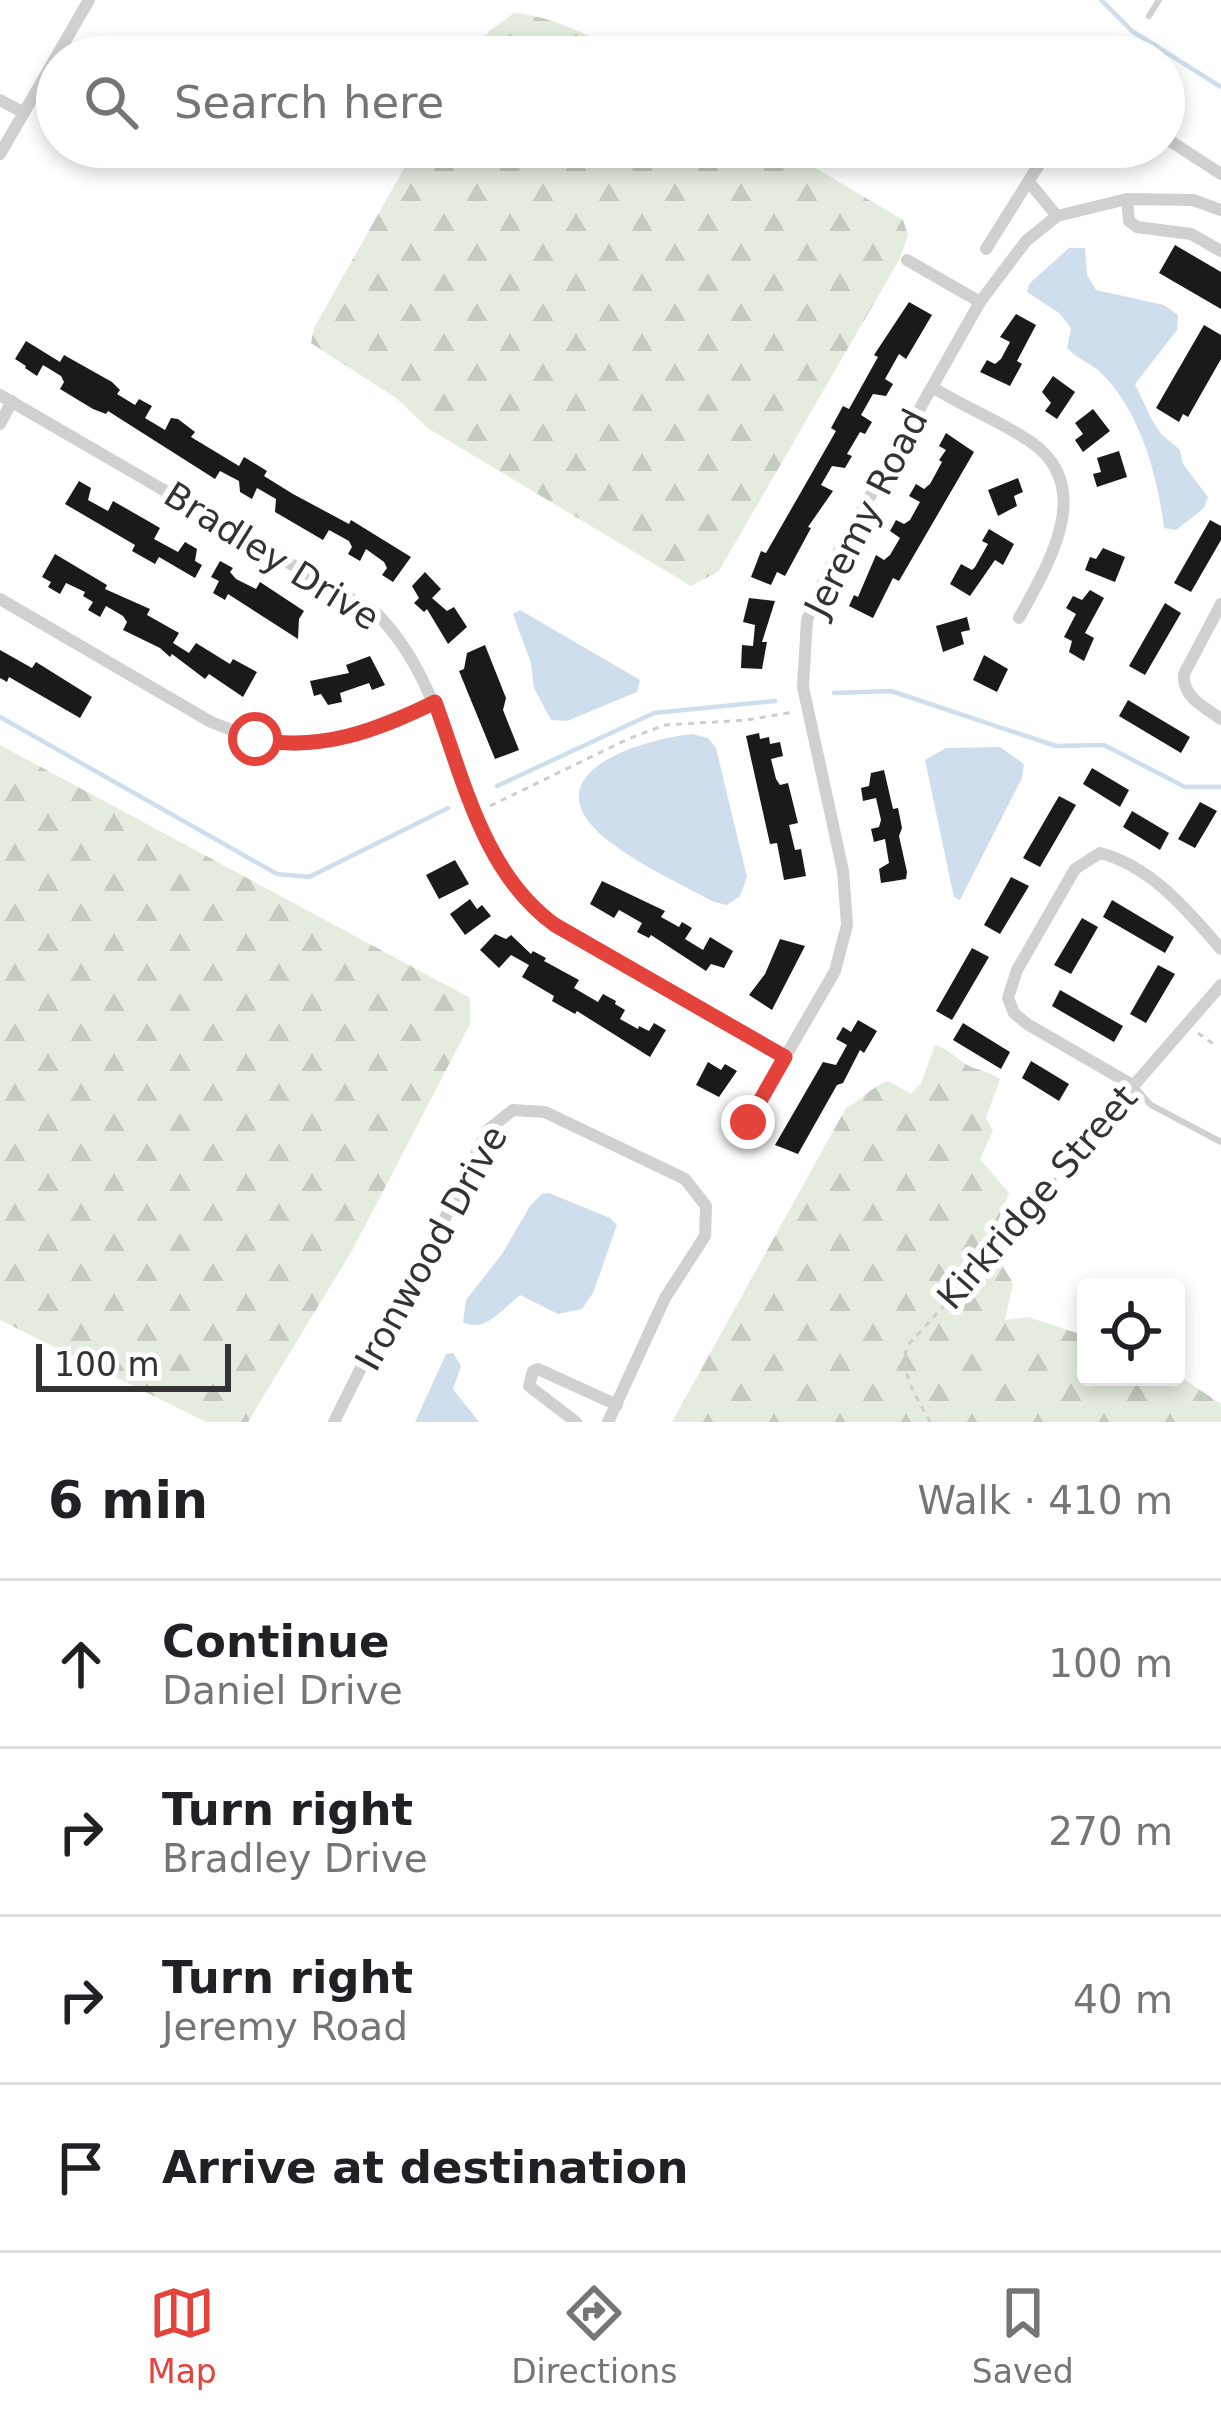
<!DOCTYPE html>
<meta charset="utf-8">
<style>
:root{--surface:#fff;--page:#f6f6f6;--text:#202124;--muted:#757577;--line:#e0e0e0;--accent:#e4433b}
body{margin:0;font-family:"DejaVu Sans",sans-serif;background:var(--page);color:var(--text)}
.controls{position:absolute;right:36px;bottom:36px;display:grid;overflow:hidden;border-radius:12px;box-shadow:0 6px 18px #0003}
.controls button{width:108px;height:108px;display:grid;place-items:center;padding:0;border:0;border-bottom:3px solid var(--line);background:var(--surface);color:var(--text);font:60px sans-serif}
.scale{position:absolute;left:36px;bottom:30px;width:195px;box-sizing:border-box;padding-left:12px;border:6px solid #333;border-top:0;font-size:33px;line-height:42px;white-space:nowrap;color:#333;-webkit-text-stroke:9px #fff;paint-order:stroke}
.stop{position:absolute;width:36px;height:36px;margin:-27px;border:9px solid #e4433b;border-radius:50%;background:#fff}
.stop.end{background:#e4433b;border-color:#fff;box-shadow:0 3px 12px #0008}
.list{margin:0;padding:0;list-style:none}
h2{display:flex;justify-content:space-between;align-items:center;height:156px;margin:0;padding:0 48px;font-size:51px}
h2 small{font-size:39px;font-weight:400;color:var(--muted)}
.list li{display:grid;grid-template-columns:78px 1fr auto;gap:36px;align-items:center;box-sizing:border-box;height:168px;padding:0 48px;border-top:3px solid var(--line)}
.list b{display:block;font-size:45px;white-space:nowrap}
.list p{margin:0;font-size:39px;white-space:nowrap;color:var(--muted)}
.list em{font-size:39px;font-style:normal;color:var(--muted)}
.icon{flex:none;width:66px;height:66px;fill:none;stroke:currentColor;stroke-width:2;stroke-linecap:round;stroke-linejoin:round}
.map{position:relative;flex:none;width:1221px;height:1422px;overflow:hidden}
.search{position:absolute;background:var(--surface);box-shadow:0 6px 18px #0003;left:36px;right:36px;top:36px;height:132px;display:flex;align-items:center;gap:30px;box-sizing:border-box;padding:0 42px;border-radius:66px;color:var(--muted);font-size:45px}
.sheet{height:828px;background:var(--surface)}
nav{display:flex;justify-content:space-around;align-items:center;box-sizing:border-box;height:168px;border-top:3px solid var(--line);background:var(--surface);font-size:33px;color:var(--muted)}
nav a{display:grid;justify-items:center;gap:6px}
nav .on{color:var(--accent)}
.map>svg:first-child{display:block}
.forest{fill:url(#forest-firs)}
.water{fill:#cfdeed}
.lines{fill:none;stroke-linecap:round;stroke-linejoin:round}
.stream{stroke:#cfdeed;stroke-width:4.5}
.building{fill:#1a1a1a}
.path{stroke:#cdcdcd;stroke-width:3;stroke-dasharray:6 6;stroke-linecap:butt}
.lane{stroke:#d0d0d0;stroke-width:6}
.street{stroke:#d0d0d0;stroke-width:12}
.route{stroke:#e4433b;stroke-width:15}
.labels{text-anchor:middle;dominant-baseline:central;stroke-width:12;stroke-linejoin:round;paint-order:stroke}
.street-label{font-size:36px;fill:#333;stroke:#fff}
</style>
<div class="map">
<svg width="1221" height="1422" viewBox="0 0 1221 1422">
<defs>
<pattern id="forest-firs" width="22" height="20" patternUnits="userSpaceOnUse" patternTransform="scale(3)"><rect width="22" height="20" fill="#e4ecdf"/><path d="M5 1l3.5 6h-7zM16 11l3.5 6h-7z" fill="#c4cbc0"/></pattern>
</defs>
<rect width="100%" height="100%" fill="#fff"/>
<!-- forest -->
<g class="forest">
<path d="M 514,13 C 556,17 591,36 627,57 L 473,57 L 489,31 Z"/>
<polygon points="416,147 780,147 903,220 908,235 899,260 719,571 691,586 429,429 396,398 311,343 314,328"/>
<polygon points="0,745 470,998 470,1024 354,1247 248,1422 206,1422 0,1320"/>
<path d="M 935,1045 C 950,1049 958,1061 971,1067 C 982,1071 990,1072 1000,1079 L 986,1118 L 993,1130 L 980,1159 L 1009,1193 L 989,1244 L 1013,1283 L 1005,1320 L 1028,1317 L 1086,1336 L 1086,1377 L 1176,1374 L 1221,1404 L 1221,1422 L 672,1422 L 846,1108 C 863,1100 870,1087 888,1081 L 911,1094 L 921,1083 Z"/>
</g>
<!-- water -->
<g class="water">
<path d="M 1069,248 L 1085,248 L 1087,275 L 1096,290 L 1164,305 L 1178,315 L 1177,330 L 1135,384 L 1151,418 L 1161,434 L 1180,450 L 1183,464 L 1208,497 L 1204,508 L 1176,530 L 1164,528 C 1158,476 1139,407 1098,370 C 1088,362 1076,358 1067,348 L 1071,328 L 1059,313 L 1027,292 L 1029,284 Z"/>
<polygon points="520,610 640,680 637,692 567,721 551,720 534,688 531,663 513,614"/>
<path d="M 692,734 L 708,738 L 716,748 L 747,877 L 740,896 L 727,905 L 714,902 C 679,883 641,866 610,842 C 524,776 637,740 692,734 Z"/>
<polygon points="1000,747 1024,764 1022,778 960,900 954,897 950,879 925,760 946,748"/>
<path d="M 549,1193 L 610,1218 L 617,1225 L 593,1293 L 582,1309 L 558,1314 L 520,1295 C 503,1308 485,1334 463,1322 L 466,1300 L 502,1254 L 530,1206 L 542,1194 Z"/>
<polygon points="453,1353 461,1366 453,1389 479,1422 415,1422 446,1354"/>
</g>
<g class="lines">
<!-- stream -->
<g class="stream">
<polyline points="1101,0 1132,31 1221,87"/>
<polyline points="834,693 891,691 1056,746 1104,745 1185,787 1221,787"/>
<polyline points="0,717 277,874 309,877 448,808"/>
<polyline points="497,786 654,713 775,701"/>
</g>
</g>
<!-- building -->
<g class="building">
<polygon points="1175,245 1221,272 1221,309 1159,273"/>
<polygon points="909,302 932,315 906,359 899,354 885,379 893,384 886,396 873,394 861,415 872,422 865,434 860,432 847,454 852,456 845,468 832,466 821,485 833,491 808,527 811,528 785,576 777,572 771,585 751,577 761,551 766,553 836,431 831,428 843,406 849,409 878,357 874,355"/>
<polygon points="1016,314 1036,325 1017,361 1022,364 1010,386 980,372 987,360 995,364 1001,359 1010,342 1000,337"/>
<polygon points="1204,325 1221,335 1221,359 1188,417 1183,414 1179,422 1156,408"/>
<polygon points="26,341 60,362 64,355 112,382 120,390 117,394 135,405 139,399 152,406 145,418 165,430 171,418 178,419 195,432 191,437 239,466 244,457 267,471 264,476 293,494 349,524 351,520 411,557 393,582 382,575 387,568 384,562 366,549 360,561 348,554 352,547 349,541 329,530 323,540 275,512 276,499 257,488 252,499 240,492 239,481 220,471 215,479 108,411 106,414 93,409 60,389 64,382 61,376 43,365 37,376 25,368 26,366 15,359"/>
<polygon points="1053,376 1075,392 1057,419 1045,411 1051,403 1042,392"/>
<polygon points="1093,409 1110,431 1083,452 1075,440 1083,434 1075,423"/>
<polygon points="946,433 974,452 899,581 893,578 873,618 849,606 854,595 858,597 876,555 884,560 890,555 900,538 890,531 896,520 904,524 910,520 920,502 909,496 916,484 924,489 930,484 942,462 939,460 946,450 939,446"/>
<polygon points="1119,451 1127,477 1097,487 1093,474 1101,472 1097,458"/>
<polygon points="1018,478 1023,492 1014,496 1017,506 998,516 988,490"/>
<polygon points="79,481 91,488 88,500 108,511 113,501 148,521 160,528 154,539 178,552 185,542 197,549 195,561 202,565 195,578 159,557 155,564 132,551 135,545 65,504"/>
<polygon points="1210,520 1221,526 1221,540 1191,592 1174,583"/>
<polygon points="989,529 1014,544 1003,565 995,560 970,596 950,584 961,564 972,570 975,567 988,544 982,541"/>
<polygon points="1103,548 1125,557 1115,582 1085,570 1090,557 1096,559"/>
<polygon points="55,554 107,585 105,589 150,609 147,615 179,633 173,643 189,653 196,643 230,664 233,659 257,672 243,697 209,674 205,679 172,654 170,657 160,648 123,630 127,622 123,616 106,606 100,617 88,610 93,602 83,596 85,592 66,583 60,594 48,587 51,582 42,577"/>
<polygon points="220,561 233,568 230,572 236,579 256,589 260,582 304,611 299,619 298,639 228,594 225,600 213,593 219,581 211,577"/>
<polygon points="425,572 441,589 432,598 447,611 454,607 467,627 448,644 427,609 424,612 414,603 419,598 412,586"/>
<polygon points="1090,590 1104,598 1085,633 1094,638 1084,661 1069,652 1072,641 1064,637 1076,614 1066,608 1073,596 1082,600"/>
<polygon points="749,598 775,601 762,642 767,642 762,669 741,668 742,645 753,646 755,625 743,622"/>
<polygon points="1165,603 1181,613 1145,675 1129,666"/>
<polygon points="967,617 970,630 961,632 964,644 943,652 936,626"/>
<polygon points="485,645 506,698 503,710 519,750 495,759 459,671 464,669 467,653"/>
<polygon points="0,650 32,668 36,662 92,697 80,718 9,677 7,682 0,678"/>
<polygon points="984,655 1008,669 997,692 973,680"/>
<polygon points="370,656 385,685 372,690 369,683 340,693 342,702 328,705 321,694 314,696 310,681 349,673 346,665"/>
<polygon points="1128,700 1190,737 1181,753 1119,716"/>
<polygon points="759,733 760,739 769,737 770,744 780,742 783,756 771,759 776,779 780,785 788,783 798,823 789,825 795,850 801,849 806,876 784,880 777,843 770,844 746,736"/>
<polygon points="1092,768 1129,790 1120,807 1083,784"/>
<polygon points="884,770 893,809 898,808 902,828 899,836 907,872 906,879 881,883 879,869 889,863 885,839 874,842 871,829 879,827 881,820 876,798 863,801 861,788 869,786 871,773"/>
<polygon points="1059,796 1076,805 1040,867 1023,858"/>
<polygon points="1200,802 1217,811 1195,848 1178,839"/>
<polygon points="1132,811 1169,833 1160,850 1123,827"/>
<polygon points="455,860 469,884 439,899 426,875"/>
<polygon points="1011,877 1029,886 1000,934 984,925"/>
<polygon points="602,881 665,911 661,917 679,927 682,922 692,928 685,939 703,950 710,937 733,951 724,968 711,964 706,971 651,935 649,938 637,932 642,923 619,910 614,918 590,904"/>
<polygon points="470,899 477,909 482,905 491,916 465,935 450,914"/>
<polygon points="1112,900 1174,937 1165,953 1103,917"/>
<polygon points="1082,918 1098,927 1071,974 1054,965"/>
<polygon points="495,934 506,939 511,935 531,954 533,951 546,958 544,961 579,980 574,988 598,1002 603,994 616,1001 615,1004 625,1010 620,1019 638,1029 639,1026 649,1031 654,1023 666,1030 650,1057 577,1011 575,1014 552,1001 554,996 522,977 529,965 511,955 499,968 480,950"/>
<polygon points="780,939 805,946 772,1010 749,995 765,974"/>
<polygon points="972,948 989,957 952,1020 936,1011"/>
<polygon points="1158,965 1175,974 1146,1023 1130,1014"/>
<polygon points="1060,990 1123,1026 1114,1042 1052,1006"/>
<polygon points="858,1020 877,1031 864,1053 860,1050 843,1083 837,1085 798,1154 775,1145 823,1062 836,1065 847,1045 836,1039 843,1027 851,1032"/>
<polygon points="963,1023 1010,1052 1001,1069 953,1040"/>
<polygon points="1031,1061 1069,1084 1059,1101 1022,1078"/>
<polygon points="708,1062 721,1070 725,1064 737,1071 719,1097 696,1085"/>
</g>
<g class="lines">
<!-- path -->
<g class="path">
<polyline points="490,806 628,739 665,725 747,720 793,712"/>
<polyline points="1198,1033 1216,1046"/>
<path d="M 930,1422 C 918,1398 897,1372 908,1345 L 1014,1229 L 1101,1124"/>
</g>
<!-- lane -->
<g class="lane">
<polyline points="1149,16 1159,0"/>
<polyline points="1134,1086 1151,1105 1221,1142"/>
</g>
<!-- street -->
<g class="street">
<polyline points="0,100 24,113"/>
<polyline points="1164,137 1221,174"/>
<polyline points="0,154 89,0"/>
<polyline points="1029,182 1057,216"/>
<polyline points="1127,199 1129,221 1137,227 1191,234 1221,251"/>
<polyline points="986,249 1050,147"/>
<polyline points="907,260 980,302"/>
<path d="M 932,387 C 964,407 1000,421 1031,442 C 1097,488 1047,566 1019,618"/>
<path d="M 0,395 L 377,614 C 464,702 452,851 555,925 L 785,1057"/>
<polyline points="0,424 12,401"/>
<polyline points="0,599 211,722 255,739 295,745 336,741 435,702"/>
<path d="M 1221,604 L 1184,674 C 1182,697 1204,707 1221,719"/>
<path d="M 1134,1086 L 1027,1024 L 1014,1013 L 1008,998 L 1017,970 L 1075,869 L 1100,853 C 1151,866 1188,911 1221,949"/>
<polyline points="1109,1114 1221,985"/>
<polyline points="740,1135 835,971 847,925 843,871 803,687 807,620 828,571 980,302 1026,241 1057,216 1127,199 1193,200 1221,210"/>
<polyline points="334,1422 381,1328 440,1228 488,1130 513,1110 545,1112 685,1179 706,1206 705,1236 665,1298 608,1422"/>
<polyline points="576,1422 529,1386 533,1371 538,1369 617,1405"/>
</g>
</g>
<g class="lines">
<!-- route -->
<path class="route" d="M 255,739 C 319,752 377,731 435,702 C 464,781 484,874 555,925 L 785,1057 L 748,1122"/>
</g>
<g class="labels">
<!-- street labels -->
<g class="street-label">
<text transform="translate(866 513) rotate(-63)">Jeremy Road</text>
<text transform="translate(272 556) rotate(32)">Bradley Drive</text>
<text transform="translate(1037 1197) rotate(-49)">Kirkridge Street</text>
<text transform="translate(431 1248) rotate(-61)">Ironwood Drive</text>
</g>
</g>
</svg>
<div class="controls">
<button><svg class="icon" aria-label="locate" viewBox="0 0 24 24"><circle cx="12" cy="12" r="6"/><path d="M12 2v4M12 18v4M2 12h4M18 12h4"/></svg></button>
</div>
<div class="scale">100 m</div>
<div class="stop" style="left:255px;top:739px"></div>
<div class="stop end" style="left:748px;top:1122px"></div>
<div class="search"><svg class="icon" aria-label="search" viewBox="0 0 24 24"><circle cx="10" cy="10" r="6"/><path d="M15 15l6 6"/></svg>Search here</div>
</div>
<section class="sheet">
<h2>6 min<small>Walk · 410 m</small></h2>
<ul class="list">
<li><svg class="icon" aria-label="ahead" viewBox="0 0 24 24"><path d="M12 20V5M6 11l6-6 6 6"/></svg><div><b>Continue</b><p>Daniel Drive</p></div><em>100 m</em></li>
<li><svg class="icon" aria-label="right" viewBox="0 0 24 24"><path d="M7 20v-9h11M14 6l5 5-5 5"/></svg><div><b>Turn right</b><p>Bradley Drive</p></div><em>270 m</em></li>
<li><svg class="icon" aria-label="right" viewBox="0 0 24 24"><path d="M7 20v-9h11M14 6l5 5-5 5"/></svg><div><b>Turn right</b><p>Jeremy Road</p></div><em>40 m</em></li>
<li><svg class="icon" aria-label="arrive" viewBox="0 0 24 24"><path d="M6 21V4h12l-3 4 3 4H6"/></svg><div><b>Arrive at destination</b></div></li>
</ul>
</section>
<nav>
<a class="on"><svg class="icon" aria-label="map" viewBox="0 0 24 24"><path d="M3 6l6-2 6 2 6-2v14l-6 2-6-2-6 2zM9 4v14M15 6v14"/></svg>Map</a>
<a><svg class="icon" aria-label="directions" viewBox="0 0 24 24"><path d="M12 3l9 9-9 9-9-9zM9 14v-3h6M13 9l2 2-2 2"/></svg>Directions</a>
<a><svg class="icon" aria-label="saved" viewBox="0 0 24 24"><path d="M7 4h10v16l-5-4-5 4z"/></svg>Saved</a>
</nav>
